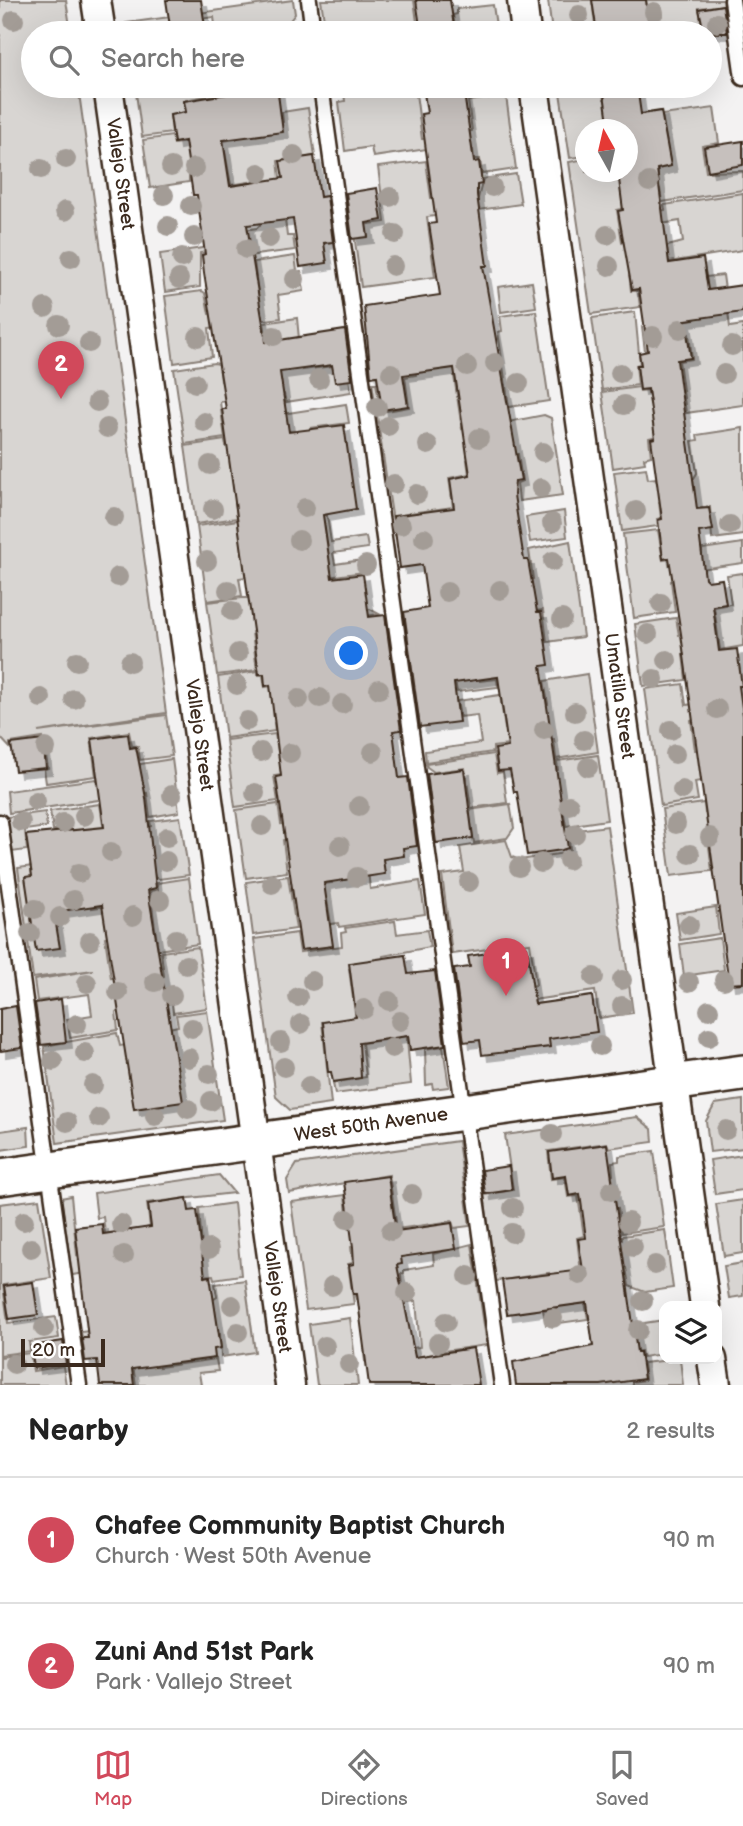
<!DOCTYPE html>
<meta charset="utf-8">
<style>
:root{--surface:#fff;--page:#f2f2f2;--text:#222;--muted:#767676;--line:#e0e0e0;--accent:#d1495b}
body{margin:0;font-family:"Balsamiq Sans",sans-serif;background:var(--page);color:var(--text)}
.controls{position:absolute;right:21px;bottom:21px;display:grid;overflow:hidden;border-radius:14px;box-shadow:0 7px 28px #0002}
.controls button{width:63px;height:63px;display:grid;place-items:center;padding:0;border:0;border-bottom:2px solid var(--line);background:var(--surface);color:var(--text);font:35px sans-serif}
.compass{position:absolute;left:575px;top:119px;width:63px;height:63px;border-radius:50%;background:var(--surface);box-shadow:0 7px 28px #0002;rotate:352deg}
.scale{position:absolute;left:21px;bottom:18px;width:84px;box-sizing:border-box;padding-left:7px;border:4px solid #3b2a1e;border-top:0;font-size:19px;line-height:24px;white-space:nowrap;color:#3b2a1e;-webkit-text-stroke:5px #fff;paint-order:stroke}
.you{position:absolute;left:352px;top:654px;width:24px;height:24px;margin:-18px;border:5px solid #fff;border-radius:50%;background:#1a73e8;box-shadow:0 0 0 10px #1a73e833}
.badge{display:grid;place-items:center;width:46px;height:46px;border-radius:50%;background:var(--accent);color:#fff;font-size:23px;font-weight:700}
.pin{position:absolute;translate:-50% -58px;filter:drop-shadow(0 2px 4px #0008)}
.pin::after{content:'';position:absolute;top:37px;width:24px;height:21px;background:inherit;clip-path:polygon(0 0,100% 0,50% 100%)}
.list{margin:0;padding:0;list-style:none}
h2{display:flex;justify-content:space-between;align-items:center;height:91px;margin:0;padding:0 28px;font-size:30px}
h2 small{font-size:23px;font-weight:400;color:var(--muted)}
.list li{display:grid;grid-template-columns:46px 1fr auto;gap:21px;align-items:center;box-sizing:border-box;height:126px;padding:0 28px;border-top:2px solid var(--line)}
.list b{display:block;font-size:26px;white-space:nowrap}
.list p{margin:0;font-size:23px;white-space:nowrap;color:var(--muted)}
.list em{font-size:23px;font-style:normal;color:var(--muted)}
.icon{flex:none;width:38px;height:38px;fill:none;stroke:currentColor;stroke-width:2;stroke-linecap:round;stroke-linejoin:round}
.map{position:relative;flex:none;width:743px;height:1385px;overflow:hidden}
.search{position:absolute;background:var(--surface);box-shadow:0 7px 28px #0002;left:21px;right:21px;top:21px;height:77px;display:flex;align-items:center;gap:18px;box-sizing:border-box;padding:0 24px;border-radius:38px;color:var(--muted);font-size:26px}
.sheet{height:343px;background:var(--surface)}
nav{display:flex;justify-content:space-around;align-items:center;box-sizing:border-box;height:98px;border-top:2px solid var(--line);background:var(--surface);font-size:19px;color:var(--muted)}
nav a{display:grid;justify-items:center;gap:4px}
nav .on{color:var(--accent)}
.map>svg:first-child{display:block}
.green{fill:#d8d5d2;stroke:#8a8078;stroke-width:2}
.building{fill:#c6c0bd;stroke:#3b2a1e;stroke-width:2;filter:url(#shadow)}
.lines{fill:none;stroke-linecap:round;stroke-linejoin:round}
.service-casing{stroke:#3b2a1e;stroke-width:19}
.minor-casing{stroke:#3b2a1e;stroke-width:33}
.tertiary-casing{stroke:#3b2a1e;stroke-width:40}
.service{stroke:#fff;stroke-width:14}
.minor{stroke:#fff;stroke-width:28}
.tertiary{stroke:#fff;stroke-width:35}
.tree{fill:#a39c96}
.labels{text-anchor:middle;dominant-baseline:central;stroke-width:7;stroke-linejoin:round;paint-order:stroke}
.street-label{font-size:19px;fill:#3b2a1e;stroke:#fff}
</style>
<div class="map">
<svg width="743" height="1385" viewBox="0 0 743 1385">
<defs>
<filter id="shadow"><feDropShadow dx="6" dy="6" stdDeviation="0" flood-color="#0004"/></filter>
</defs>
<rect width="100%" height="100%" fill="#f3f2f2"/>
<filter id="ink" filterUnits="userSpaceOnUse"><feTurbulence type="fractalNoise" baseFrequency=".0143" numOctaves="2"/><feDisplacementMap in="SourceGraphic" scale="14" xChannelSelector="R" yChannelSelector="G"/><feConvolveMatrix kernelMatrix="1 2 1 2 8 2 1 2 1" color-interpolation-filters="sRGB"/></filter>
<g filter="url(#ink)">
<!-- green -->
<g class="green">
<polygon points="0,0 66,0 71,33 33,33 33,86 78,86 166,713 38,732 166,715 172,756 140,760 138,746 132,746 129,732 91,738 96,776 46,783 44,769 48,768 43,738 10,743 10,748 0,737"/>
<polygon points="293,0 295,14 280,33 216,33 214,17 169,23 170,33 127,33 126,23"/>
<polygon points="321,0 414,0 418,29 385,33 326,33"/>
<polygon points="548,0 592,0 596,33 552,33"/>
<polygon points="646,0 723,0 724,5 699,8 703,33 604,33 650,26"/>
<polygon points="493,5 497,33 456,33 453,15 457,14 457,9"/>
<polygon points="187,86 253,88 184,100 185,112 170,115 172,133 142,137 136,93"/>
<polygon points="399,86 415,86 422,139 426,139 427,149 373,157 371,147 345,151 339,102 345,101 344,93"/>
<polygon points="464,86 504,86 505,92 466,97"/>
<polygon points="559,86 601,86 604,99 623,96 612,121 602,122 603,129 586,130 585,156 570,158"/>
<polygon points="506,96 516,169 482,174 480,159 474,159 473,150 465,151 436,136 472,131 468,101"/>
<polygon points="231,107 251,126 283,122 282,112 308,108 315,156 278,161 287,236 293,236 295,250 239,257 238,247 200,253 200,287 165,292 160,254 231,244 244,230 257,228 265,220 251,193 249,182 231,185 223,141 236,139"/>
<polygon points="714,108 719,143 702,146 706,172 743,171 743,190 662,202 660,189 624,194 626,208 617,210 622,242 663,267 629,272 631,291 638,291 640,307 591,314 569,162 585,159 586,172 617,172 618,175 657,170 658,176 658,169 671,166 662,115"/>
<polygon points="172,136 174,144 188,142 226,169 189,174 189,182 150,188 143,140"/>
<polygon points="426,161 431,198 437,198 438,203 478,198 483,179 516,174 521,204 427,217 435,277 361,287 353,226 385,222 378,167"/>
<polygon points="743,193 743,250 669,262 664,247 683,242 680,221 661,224 659,211 665,210 664,205"/>
<polygon points="295,256 297,271 301,271 304,291 278,295 281,318 209,328 212,357 174,363 165,296 202,291 205,293 209,314 249,309 258,293 254,262"/>
<polygon points="723,275 730,327 743,325 743,405 686,413 679,361 692,359 689,334 659,338 660,348 645,351 642,327 695,319 687,279"/>
<polygon points="532,282 536,307 501,312 498,287"/>
<polygon points="536,311 549,401 509,407 498,332 502,331 500,316"/>
<polygon points="635,312 640,364 636,365 638,385 602,390 592,318"/>
<polygon points="297,318 302,370 347,364 351,392 286,402 284,394 260,397 268,348 264,323"/>
<polygon points="412,350 500,368 454,376 462,429 507,422 475,458 467,460 469,474 449,478 453,507 409,513 412,532 395,535 372,383 376,383 381,412 409,407 405,377 416,375"/>
<polygon points="214,363 219,364 221,381 256,376 259,396 220,402 225,438 185,444 174,369"/>
<polygon points="639,387 640,391 648,390 650,404 682,399 657,436 649,438 651,456 644,458 645,463 613,468 602,392"/>
<polygon points="346,404 349,423 311,428 311,433 278,430 275,415"/>
<polygon points="544,415 551,418 563,495 519,501 517,483 522,481 518,454 513,454 508,422"/>
<polygon points="743,428 743,535 712,539 710,507 696,509 694,497 659,502 661,518 657,519 658,526 622,531 614,472 646,468 648,479 656,478 657,484 694,478 697,473 692,441 698,440 697,435"/>
<polygon points="225,440 226,446 230,445 237,518 196,524 185,446"/>
<polygon points="323,489 331,542 366,537 368,548 333,553 335,564 369,559 371,571 327,577 332,614 370,609 379,614 290,627"/>
<polygon points="564,511 567,537 530,542 526,517"/>
<polygon points="238,520 246,577 239,578 242,596 207,601 197,526"/>
<polygon points="658,530 663,560 702,554 702,549 743,543 743,563 693,570 693,578 671,581 675,612 634,618 623,534"/>
<polygon points="570,541 583,637 547,642 543,610 529,612 523,581 533,579 529,550"/>
<polygon points="743,573 743,646 720,650 714,607 731,604 727,575"/>
<polygon points="242,598 249,598 289,627 252,632 257,670 217,675 207,602"/>
<polygon points="676,618 679,635 716,630 719,649 683,654 686,680 643,686 635,624"/>
<polygon points="475,645 480,681 497,679 498,687 457,692 455,681"/>
<polygon points="258,671 258,675 263,675 265,687 277,685 281,722 274,723 275,731 226,738 218,677"/>
<polygon points="587,674 598,752 556,759 554,739 537,741 532,707 548,704 544,681"/>
<polygon points="683,684 686,705 733,698 735,713 691,720 695,750 700,750 705,780 695,782 698,800 661,806 645,689"/>
<polygon points="500,695 505,729 533,726 535,742 493,747 493,752 426,762 425,751 481,743 477,715 460,717 457,701"/>
<polygon points="275,734 282,775 274,776 278,801 235,807 226,740"/>
<polygon points="494,754 497,773 503,772 507,803 471,808 465,768 434,772 427,767 426,764"/>
<polygon points="598,755 607,820 566,826 562,802 529,807 547,772 558,770 557,761"/>
<polygon points="172,759 179,812 150,817 147,793 9,813 7,791 96,779 97,785 135,780 134,768 140,768 140,764"/>
<polygon points="704,803 705,813 716,812 720,844 709,846 712,871 671,876 662,809"/>
<polygon points="100,804 106,843 86,864 92,908 149,900 119,935 105,937 111,978 124,976 125,982 164,976 161,952 198,947 207,1008 173,1013 172,1003 116,1012 118,1030 70,1038 67,1019 92,1015 89,994 37,1001 34,980 93,970 33,978 18,868 61,862 73,836 72,830 53,830 50,811"/>
<polygon points="278,804 281,824 315,819 318,835 283,840 287,872 246,878 236,810"/>
<polygon points="510,804 514,828 507,838 474,843 469,810"/>
<polygon points="45,812 47,827 25,830 27,850 12,852 7,817"/>
<polygon points="180,817 189,875 159,879 155,877 141,827 151,826 150,821"/>
<polygon points="607,826 633,1013 599,1018 595,991 533,1000 531,986 536,985 530,943 452,954 442,875 464,872 460,847 506,840 512,857 520,860 564,853 570,849 568,831"/>
<polygon points="330,864 368,870 370,889 420,881 425,914 339,927 338,923 331,924 327,900 294,904 291,888 332,883"/>
<polygon points="288,876 296,929 253,935 246,882"/>
<polygon points="189,878 198,944 158,950 150,891 158,890 157,883"/>
<polygon points="716,907 719,934 680,940 676,913"/>
<polygon points="395,921 397,934 427,930 430,947 383,956 384,966 349,969 356,1020 322,1022 331,1104 290,1110 276,1097 254,939 297,933 300,952 342,946 341,933 346,932 345,928"/>
<polygon points="720,938 724,970 684,976 680,944"/>
<polygon points="207,1011 223,1120 57,1143 44,1046 117,1033 120,1046 170,1039 169,1028 178,1026 176,1015"/>
<polygon points="382,1017 405,1018 411,1084 335,1094 333,1083 366,1077 362,1043 385,1040"/>
<polygon points="443,1046 449,1087 433,1089 432,1084 426,1085 425,1049"/>
<polygon points="743,1100 743,1148 710,1152 706,1121 715,1104"/>
<polygon points="637,1117 652,1129 653,1142 609,1148 607,1143 548,1151 551,1179 565,1177 568,1197 578,1196 584,1236 577,1238 580,1264 587,1263 584,1296 588,1319 546,1325 543,1310 556,1308 549,1273 496,1281 484,1195 513,1190 505,1135"/>
<polygon points="28,1127 29,1146 0,1150 0,1131"/>
<polygon points="458,1141 470,1226 454,1228 452,1221 397,1229 395,1223 397,1240 351,1247 353,1263 348,1264 354,1304 306,1310 291,1202 345,1195 347,1213 358,1211 361,1227 396,1222 389,1175 289,1193 287,1180 297,1164"/>
<polygon points="654,1151 664,1227 622,1233 618,1208 583,1213 580,1195 605,1191 603,1177 613,1175 612,1162 619,1161 619,1156"/>
<polygon points="743,1155 743,1190 715,1194 710,1160"/>
<polygon points="219,1175 234,1193 147,1203 150,1227 142,1229 153,1263 72,1275 61,1198 71,1196 77,1255 107,1250 103,1217 97,1218 94,1193"/>
<polygon points="39,1199 51,1278 3,1285 8,1323 56,1317 59,1338 29,1342 30,1351 0,1355 0,1204"/>
<polygon points="743,1200 743,1253 724,1256 716,1204"/>
<polygon points="234,1203 241,1275 214,1279 213,1275 202,1276 156,1255 202,1248 199,1208"/>
<polygon points="665,1230 673,1288 645,1292 629,1286 626,1268 590,1272 615,1241 622,1240 622,1236"/>
<polygon points="472,1244 487,1345 436,1352 441,1385 392,1357 365,1361 364,1354 420,1347 416,1301 401,1303 399,1293 356,1299 355,1296 402,1289 401,1274 404,1273 404,1270 434,1265 433,1254"/>
<polygon points="743,1263 743,1296 729,1298 724,1266"/>
<polygon points="245,1280 255,1352 221,1357 220,1333 213,1333 211,1301 217,1297 215,1284"/>
<polygon points="350,1318 358,1385 317,1385 309,1324"/>
<polygon points="664,1320 664,1354 642,1357 641,1351 633,1352 612,1328"/>
<polygon points="152,1322 159,1367 216,1359 218,1371 199,1373 201,1385 136,1385 131,1353 85,1359 81,1332"/>
<polygon points="30,1353 33,1371 63,1366 66,1385 0,1385 0,1357"/>
<polygon points="680,1359 683,1385 632,1385 632,1382 645,1380 643,1363"/>
</g>
<!-- building -->
<g class="building">
<polygon points="166,0 201,0 206,33 171,33"/>
<polygon points="416,0 450,0 455,33 421,33"/>
<polygon points="592,0 646,0 649,26 597,33"/>
<polygon points="723,5 727,33 704,33 699,9"/>
<polygon points="277,86 283,132 223,140 230,186 283,178 280,161 314,156 320,197 327,196 333,242 324,243 327,263 300,267 293,219 247,225 266,342 345,330 352,380 335,382 332,365 280,372 289,432 344,425 356,509 323,515 332,578 363,574 369,617 385,615 401,730 393,731 399,778 408,777 417,846 403,848 404,856 383,859 385,874 324,883 333,946 301,950 276,777 281,776 270,685 265,686 264,674 259,674 222,409 226,409 204,273 202,255 205,254 197,195 193,195 185,141 174,143 170,115 186,112 184,101"/>
<polygon points="423,86 463,86 474,162 479,161 482,184 477,185 477,195 487,266 483,266 521,480 515,481 514,495 524,560 528,560 537,612 541,612 549,665 541,666 568,848 562,850 527,855 517,792 514,792 510,770 498,771 495,749 508,747 498,677 454,683 459,722 420,727 404,612 428,608 422,565 400,568 393,516 454,508 450,479 470,475 454,368 403,375 408,406 382,410 377,376 371,377 364,306 440,295 429,224 436,223 421,114 427,113"/>
<polygon points="603,86 637,86 641,114 661,111 671,166 657,169 669,263 703,258 708,290 743,285 743,312 685,320 691,358 677,360 697,509 709,508 713,530 699,532 705,578 708,581 722,579 726,604 713,606 719,651 737,649 742,686 739,686 743,715 743,983 729,984 681,634 669,558 663,559 658,520 662,519 651,439 655,438 648,389 640,390 637,365 641,365 639,353 648,351 639,289 632,290 618,211 623,210 618,172 627,172 627,130 609,130"/>
<polygon points="743,141 743,165 708,171 704,147"/>
<polygon points="377,188 382,220 366,223 368,237 352,239 346,193"/>
<polygon points="128,734 130,748 136,747 146,798 156,888 148,890 183,1102 134,1109 102,905 54,912 60,948 36,951 25,877 32,876 26,835 104,827 92,739"/>
<polygon points="43,740 46,768 15,771 11,744"/>
<polygon points="464,769 473,838 436,843 427,774"/>
<polygon points="527,947 535,1004 592,996 597,1032 549,1039 550,1047 482,1055 480,1040 464,1042 454,969 470,967 468,956"/>
<polygon points="405,955 408,974 435,971 445,1045 410,1050 408,1036 359,1043 361,1078 333,1082 331,1072 328,1072 323,1022 356,1017 349,963"/>
<polygon points="61,999 66,1042 41,1045 35,1003"/>
<polygon points="16,1006 22,1048 0,1051 0,1009"/>
<polygon points="607,1144 637,1352 640,1352 644,1379 601,1385 516,1385 513,1362 593,1346 587,1303 507,1314 502,1280 583,1270 578,1239 586,1238 580,1194 569,1196 566,1176 552,1178 549,1152"/>
<polygon points="509,1166 512,1190 485,1194 482,1170"/>
<polygon points="388,1176 396,1231 452,1223 456,1249 401,1257 402,1264 397,1265 415,1357 473,1348 479,1385 369,1385 357,1294 353,1294 349,1265 354,1264 353,1247 344,1182"/>
<polygon points="187,1198 189,1211 197,1210 205,1277 210,1276 221,1348 214,1349 215,1358 132,1369 134,1385 100,1385 97,1360 85,1361 82,1338 88,1338 75,1227 102,1224 103,1234 151,1227 148,1204"/>
<polygon points="33,1282 38,1315 9,1319 4,1286"/>
<polygon points="63,1341 66,1364 34,1368 31,1346"/>
</g>
<g class="lines">
<!-- service casing -->
<g class="service-casing">
<g id="service">
<polyline points="309,0 313,33"/>
<polyline points="732,0 743,78"/>
<polyline points="321,86 502,1385"/>
<polyline points="0,822 79,1385"/>
</g>
</g>
<!-- minor casing -->
<g class="minor-casing">
<g id="minor">
<polyline points="96,0 101,33"/>
<polyline points="522,0 526,33"/>
<polyline points="108,86 290,1385"/>
<polyline points="534,86 705,1306"/>
<polyline points="712,1359 716,1385"/>
</g>
</g>
<!-- tertiary casing -->
<g class="tertiary-casing">
<polyline id="tertiary" points="0,1177 743,1073"/>
</g>
<!-- service -->
<use href="#service" class="service"/>
<!-- minor -->
<use href="#minor" class="minor"/>
<!-- tertiary -->
<use href="#tertiary" class="tertiary"/>
</g>
<!-- trees -->
<g class="tree">
<circle cx="654" cy="12" r="10"/>
<circle cx="579" cy="15" r="10"/>
<circle cx="14" cy="20" r="10"/>
<circle cx="717" cy="23" r="10"/>
<circle cx="294" cy="155" r="10"/>
<circle cx="66" cy="159" r="10"/>
<circle cx="171" cy="167" r="10"/>
<circle cx="194" cy="168" r="10"/>
<circle cx="41" cy="169" r="10"/>
<circle cx="259" cy="173" r="10"/>
<circle cx="649" cy="182" r="10"/>
<circle cx="492" cy="187" r="10"/>
<circle cx="164" cy="195" r="10"/>
<circle cx="390" cy="197" r="10"/>
<circle cx="191" cy="206" r="10"/>
<circle cx="65" cy="211" r="10"/>
<circle cx="168" cy="226" r="10"/>
<circle cx="395" cy="234" r="10"/>
<circle cx="607" cy="235" r="10"/>
<circle cx="194" cy="237" r="10"/>
<circle cx="269" cy="238" r="10"/>
<circle cx="246" cy="249" r="10"/>
<circle cx="71" cy="258" r="10"/>
<circle cx="182" cy="258" r="10"/>
<circle cx="393" cy="266" r="10"/>
<circle cx="609" cy="266" r="10"/>
<circle cx="179" cy="279" r="10"/>
<circle cx="295" cy="279" r="10"/>
<circle cx="45" cy="308" r="10"/>
<circle cx="59" cy="325" r="10"/>
<circle cx="680" cy="329" r="10"/>
<circle cx="274" cy="336" r="10"/>
<circle cx="653" cy="336" r="10"/>
<circle cx="198" cy="337" r="10"/>
<circle cx="89" cy="343" r="10"/>
<circle cx="732" cy="346" r="10"/>
<circle cx="495" cy="363" r="10"/>
<circle cx="467" cy="366" r="10"/>
<circle cx="391" cy="373" r="10"/>
<circle cx="620" cy="373" r="10"/>
<circle cx="724" cy="374" r="10"/>
<circle cx="319" cy="379" r="10"/>
<circle cx="195" cy="383" r="10"/>
<circle cx="519" cy="383" r="10"/>
<circle cx="97" cy="402" r="10"/>
<circle cx="624" cy="405" r="10"/>
<circle cx="377" cy="407" r="10"/>
<circle cx="204" cy="422" r="10"/>
<circle cx="388" cy="426" r="10"/>
<circle cx="107" cy="428" r="10"/>
<circle cx="479" cy="438" r="10"/>
<circle cx="428" cy="445" r="10"/>
<circle cx="543" cy="452" r="10"/>
<circle cx="210" cy="465" r="10"/>
<circle cx="394" cy="484" r="10"/>
<circle cx="541" cy="488" r="10"/>
<circle cx="417" cy="494" r="10"/>
<circle cx="305" cy="508" r="10"/>
<circle cx="213" cy="509" r="10"/>
<circle cx="636" cy="511" r="10"/>
<circle cx="114" cy="517" r="10"/>
<circle cx="552" cy="523" r="10"/>
<circle cx="401" cy="525" r="10"/>
<circle cx="730" cy="525" r="10"/>
<circle cx="424" cy="538" r="10"/>
<circle cx="299" cy="540" r="10"/>
<circle cx="207" cy="561" r="10"/>
<circle cx="553" cy="561" r="10"/>
<circle cx="366" cy="565" r="10"/>
<circle cx="118" cy="577" r="10"/>
<circle cx="228" cy="590" r="10"/>
<circle cx="500" cy="590" r="10"/>
<circle cx="447" cy="592" r="10"/>
<circle cx="661" cy="603" r="10"/>
<circle cx="232" cy="611" r="10"/>
<circle cx="562" cy="619" r="10"/>
<circle cx="648" cy="634" r="10"/>
<circle cx="238" cy="653" r="10"/>
<circle cx="667" cy="660" r="10"/>
<circle cx="77" cy="661" r="10"/>
<circle cx="130" cy="662" r="10"/>
<circle cx="654" cy="679" r="10"/>
<circle cx="237" cy="685" r="10"/>
<circle cx="379" cy="689" r="10"/>
<circle cx="41" cy="698" r="10"/>
<circle cx="320" cy="698" r="10"/>
<circle cx="74" cy="699" r="10"/>
<circle cx="299" cy="699" r="10"/>
<circle cx="342" cy="704" r="10"/>
<circle cx="717" cy="709" r="10"/>
<circle cx="575" cy="712" r="10"/>
<circle cx="247" cy="721" r="10"/>
<circle cx="544" cy="730" r="10"/>
<circle cx="671" cy="730" r="10"/>
<circle cx="584" cy="740" r="10"/>
<circle cx="46" cy="748" r="10"/>
<circle cx="261" cy="752" r="10"/>
<circle cx="373" cy="752" r="10"/>
<circle cx="290" cy="753" r="10"/>
<circle cx="675" cy="754" r="10"/>
<circle cx="588" cy="767" r="10"/>
<circle cx="682" cy="790" r="10"/>
<circle cx="255" cy="793" r="10"/>
<circle cx="172" cy="795" r="10"/>
<circle cx="36" cy="801" r="10"/>
<circle cx="569" cy="805" r="10"/>
<circle cx="359" cy="806" r="10"/>
<circle cx="84" cy="816" r="10"/>
<circle cx="21" cy="822" r="10"/>
<circle cx="63" cy="823" r="10"/>
<circle cx="676" cy="824" r="10"/>
<circle cx="262" cy="826" r="10"/>
<circle cx="575" cy="834" r="10"/>
<circle cx="167" cy="837" r="10"/>
<circle cx="710" cy="837" r="10"/>
<circle cx="340" cy="846" r="10"/>
<circle cx="111" cy="852" r="10"/>
<circle cx="690" cy="854" r="10"/>
<circle cx="568" cy="860" r="10"/>
<circle cx="166" cy="861" r="10"/>
<circle cx="541" cy="863" r="10"/>
<circle cx="519" cy="867" r="10"/>
<circle cx="79" cy="873" r="10"/>
<circle cx="357" cy="877" r="10"/>
<circle cx="469" cy="882" r="10"/>
<circle cx="272" cy="884" r="10"/>
<circle cx="73" cy="900" r="10"/>
<circle cx="160" cy="900" r="10"/>
<circle cx="35" cy="909" r="10"/>
<circle cx="133" cy="916" r="10"/>
<circle cx="60" cy="917" r="10"/>
<circle cx="689" cy="925" r="10"/>
<circle cx="30" cy="933" r="10"/>
<circle cx="176" cy="939" r="10"/>
<circle cx="90" cy="941" r="10"/>
<circle cx="186" cy="965" r="10"/>
<circle cx="594" cy="977" r="10"/>
<circle cx="622" cy="980" r="10"/>
<circle cx="724" cy="980" r="10"/>
<circle cx="312" cy="981" r="10"/>
<circle cx="155" cy="982" r="10"/>
<circle cx="689" cy="982" r="10"/>
<circle cx="87" cy="983" r="10"/>
<circle cx="118" cy="992" r="10"/>
<circle cx="172" cy="995" r="10"/>
<circle cx="298" cy="997" r="10"/>
<circle cx="389" cy="1001" r="10"/>
<circle cx="622" cy="1006" r="10"/>
<circle cx="364" cy="1009" r="10"/>
<circle cx="709" cy="1010" r="10"/>
<circle cx="400" cy="1021" r="10"/>
<circle cx="77" cy="1024" r="10"/>
<circle cx="301" cy="1024" r="10"/>
<circle cx="192" cy="1028" r="10"/>
<circle cx="709" cy="1037" r="10"/>
<circle cx="281" cy="1042" r="10"/>
<circle cx="600" cy="1046" r="10"/>
<circle cx="392" cy="1048" r="10"/>
<circle cx="85" cy="1053" r="10"/>
<circle cx="189" cy="1058" r="10"/>
<circle cx="53" cy="1061" r="10"/>
<circle cx="284" cy="1067" r="10"/>
<circle cx="209" cy="1074" r="10"/>
<circle cx="93" cy="1085" r="10"/>
<circle cx="309" cy="1086" r="10"/>
<circle cx="211" cy="1101" r="10"/>
<circle cx="188" cy="1109" r="10"/>
<circle cx="155" cy="1116" r="10"/>
<circle cx="99" cy="1118" r="10"/>
<circle cx="67" cy="1122" r="10"/>
<circle cx="726" cy="1130" r="10"/>
<circle cx="552" cy="1134" r="10"/>
<circle cx="611" cy="1191" r="10"/>
<circle cx="412" cy="1194" r="10"/>
<circle cx="513" cy="1208" r="10"/>
<circle cx="347" cy="1219" r="10"/>
<circle cx="24" cy="1221" r="10"/>
<circle cx="628" cy="1222" r="10"/>
<circle cx="121" cy="1224" r="10"/>
<circle cx="391" cy="1231" r="10"/>
<circle cx="512" cy="1233" r="10"/>
<circle cx="633" cy="1247" r="10"/>
<circle cx="31" cy="1248" r="10"/>
<circle cx="209" cy="1249" r="10"/>
<circle cx="124" cy="1255" r="10"/>
<circle cx="655" cy="1265" r="10"/>
<circle cx="580" cy="1275" r="10"/>
<circle cx="468" cy="1276" r="10"/>
<circle cx="332" cy="1286" r="10"/>
<circle cx="407" cy="1293" r="10"/>
<circle cx="643" cy="1301" r="10"/>
<circle cx="232" cy="1305" r="10"/>
<circle cx="553" cy="1318" r="10"/>
<circle cx="446" cy="1322" r="10"/>
<circle cx="44" cy="1328" r="10"/>
<circle cx="638" cy="1330" r="10"/>
<circle cx="238" cy="1332" r="10"/>
<circle cx="438" cy="1343" r="10"/>
<circle cx="325" cy="1346" r="10"/>
<circle cx="14" cy="1364" r="10"/>
<circle cx="349" cy="1364" r="10"/>
</g>
</g>
<g class="labels">
<!-- street labels -->
<g class="street-label">
<text transform="translate(120 174) rotate(82)">Vallejo Street</text>
<text transform="translate(619 696) rotate(82)">Umatilla Street</text>
<text transform="translate(199 735) rotate(82)">Vallejo Street</text>
<text transform="translate(371 1125) rotate(-8)">West 50th Avenue</text>
<text transform="translate(277 1297) rotate(82)">Vallejo Street</text>
</g>
</g>
</svg>
<div class="controls">
<button><svg class="icon" aria-label="layers" viewBox="0 0 24 24"><path d="M12 4l9 5-9 5-9-5zM3 14l9 5 9-5"/></svg></button>
</div>
<svg class="compass" viewBox="-18 -18 36 36"><path d="M0-13l5 13h-10z" fill="#e53935"/><path d="M0 13l5-13h-10z" fill="#767676"/></svg>
<div class="scale">20 m</div>
<div class="you"></div>
<div class="pin badge" style="left:506px;top:996px">1</div>
<div class="pin badge" style="left:61px;top:399px">2</div>
<div class="search"><svg class="icon" aria-label="search" viewBox="0 0 24 24"><circle cx="10" cy="10" r="6"/><path d="M15 15l6 6"/></svg>Search here</div>
</div>
<section class="sheet">
<h2>Nearby<small>2 results</small></h2>
<ul class="list">
<li><span class="badge">1</span><div><b>Chafee Community Baptist Church</b><p>Church · West 50th Avenue</p></div><em>90 m</em></li>
<li><span class="badge">2</span><div><b>Zuni And 51st Park</b><p>Park · Vallejo Street</p></div><em>90 m</em></li>
</ul>
</section>
<nav>
<a class="on"><svg class="icon" aria-label="map" viewBox="0 0 24 24"><path d="M3 6l6-2 6 2 6-2v14l-6 2-6-2-6 2zM9 4v14M15 6v14"/></svg>Map</a>
<a><svg class="icon" aria-label="directions" viewBox="0 0 24 24"><path d="M12 3l9 9-9 9-9-9zM9 14v-3h6M13 9l2 2-2 2"/></svg>Directions</a>
<a><svg class="icon" aria-label="saved" viewBox="0 0 24 24"><path d="M7 4h10v16l-5-4-5 4z"/></svg>Saved</a>
</nav>
